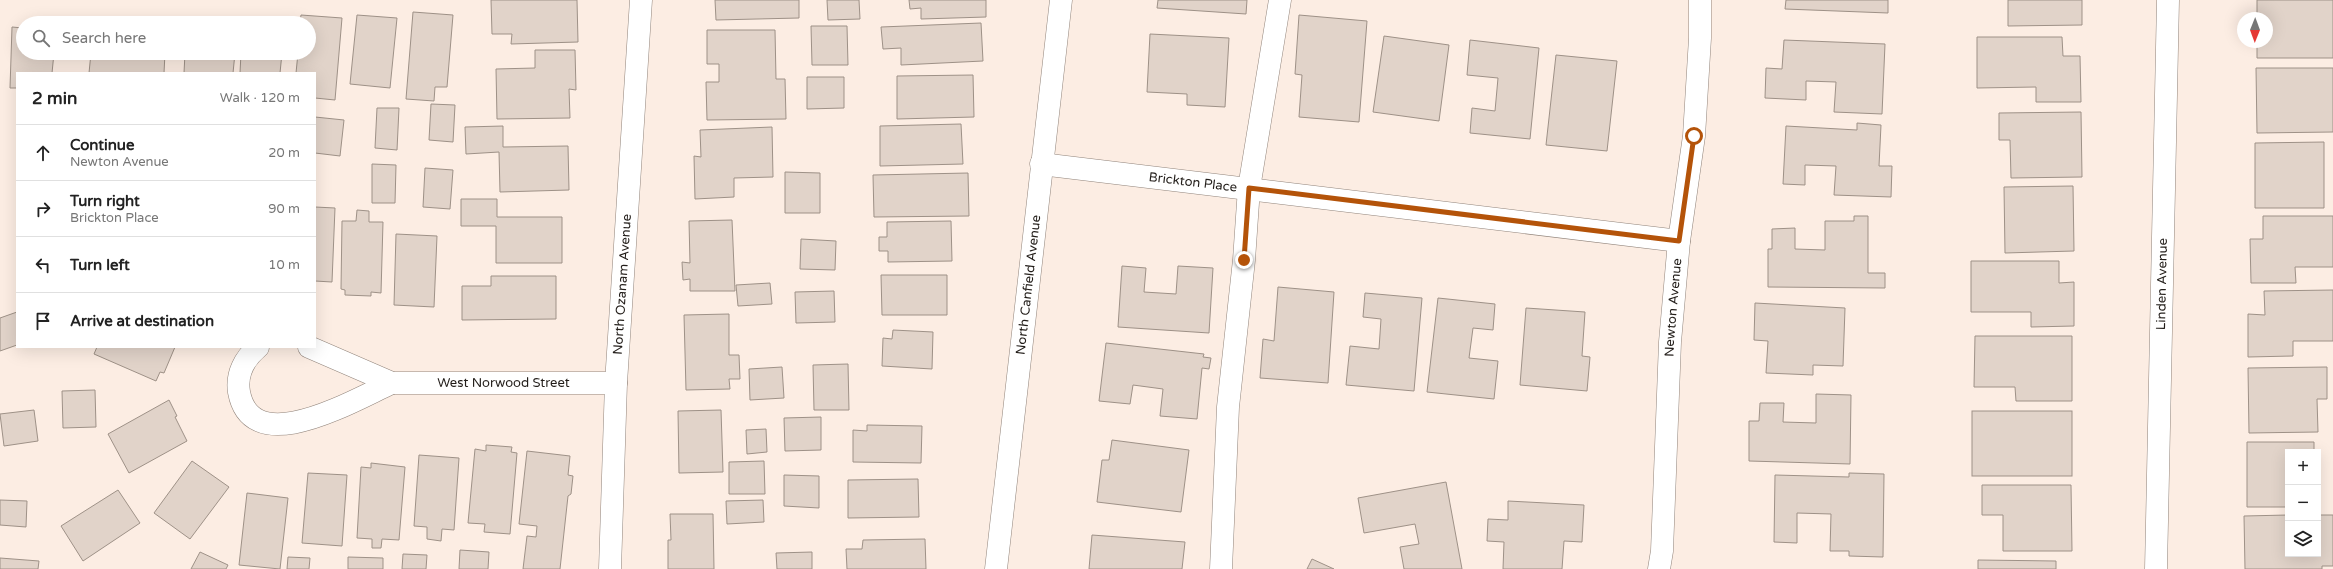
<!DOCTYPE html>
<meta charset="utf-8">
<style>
:root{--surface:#fff;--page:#f6f6f6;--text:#222;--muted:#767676;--line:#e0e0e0}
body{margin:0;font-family:"Varela Round",sans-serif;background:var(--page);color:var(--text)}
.controls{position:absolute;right:12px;bottom:12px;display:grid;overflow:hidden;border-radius:0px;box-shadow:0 4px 16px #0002}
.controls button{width:36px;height:36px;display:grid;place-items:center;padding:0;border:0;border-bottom:1px solid var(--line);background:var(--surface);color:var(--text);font:20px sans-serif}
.compass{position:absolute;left:2237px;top:12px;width:36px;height:36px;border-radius:50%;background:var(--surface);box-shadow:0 4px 16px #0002;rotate:181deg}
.stop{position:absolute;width:12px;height:12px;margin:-9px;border:3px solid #b45309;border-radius:50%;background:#fff}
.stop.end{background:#b45309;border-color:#fff;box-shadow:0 1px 4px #0008}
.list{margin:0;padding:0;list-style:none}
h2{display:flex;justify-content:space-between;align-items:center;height:52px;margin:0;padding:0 16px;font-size:17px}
h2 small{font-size:13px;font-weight:400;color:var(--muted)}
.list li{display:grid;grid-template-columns:26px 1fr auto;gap:12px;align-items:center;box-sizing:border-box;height:56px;padding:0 16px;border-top:1px solid var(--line)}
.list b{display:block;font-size:15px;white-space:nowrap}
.list p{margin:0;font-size:13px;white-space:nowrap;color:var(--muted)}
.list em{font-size:13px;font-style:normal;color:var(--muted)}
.icon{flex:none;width:22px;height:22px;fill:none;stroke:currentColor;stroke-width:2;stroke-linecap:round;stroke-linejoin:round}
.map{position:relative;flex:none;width:2333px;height:569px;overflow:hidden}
.search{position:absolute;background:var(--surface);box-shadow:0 4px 16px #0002;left:16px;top:16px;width:300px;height:44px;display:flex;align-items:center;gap:10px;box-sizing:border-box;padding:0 14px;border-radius:22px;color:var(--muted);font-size:15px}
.panel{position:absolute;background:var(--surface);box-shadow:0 4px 16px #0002;left:16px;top:72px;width:300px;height:276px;border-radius:0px}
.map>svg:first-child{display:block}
.building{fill:#e1d3c9;stroke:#9e9187}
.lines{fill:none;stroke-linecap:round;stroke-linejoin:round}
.minor-casing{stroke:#91847b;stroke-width:23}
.minor{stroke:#fff;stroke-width:22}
.route{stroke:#b45309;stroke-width:5}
.labels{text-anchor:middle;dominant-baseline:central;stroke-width:3;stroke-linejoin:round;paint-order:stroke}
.street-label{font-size:13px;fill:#221d19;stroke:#fcede3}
</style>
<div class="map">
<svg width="2333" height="569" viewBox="0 0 2333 569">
<rect width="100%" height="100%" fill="#fcede3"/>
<!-- building -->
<g class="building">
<polygon points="491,0 577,0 578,42 511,44 512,34 492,34"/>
<polygon points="715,0 799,0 799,18 716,20"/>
<polygon points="827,0 859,0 860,19 828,20"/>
<polygon points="909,0 986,0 986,17 921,19 921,8 910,9"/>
<polygon points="1158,0 1247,0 1246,14 1157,8"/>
<polygon points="1786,0 1888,0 1888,13 1785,9"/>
<polygon points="2008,0 2082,0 2082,25 2008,26"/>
<polygon points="2257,0 2333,0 2333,58 2257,58 2257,42 2267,42 2267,18 2257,18"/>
<polygon points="413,12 453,15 447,87 435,87 434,101 406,99"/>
<polygon points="301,15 342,18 335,100 315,98 315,73 296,73 298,53 309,53 309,23 300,23"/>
<polygon points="357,15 397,18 390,88 350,84"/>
<polygon points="1299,15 1367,21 1359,122 1299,117 1302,75 1295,74"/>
<polygon points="189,17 220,21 220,23 188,23"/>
<polygon points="254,17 284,18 284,23 243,23 244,20 253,21"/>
<polygon points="981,23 983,61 901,65 901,48 883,49 881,27"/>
<polygon points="811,26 847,26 848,65 812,65"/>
<polygon points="12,27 23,28 23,53 54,53 52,73 17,73 17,88 10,88"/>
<polygon points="707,30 775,30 776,79 785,79 786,119 707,120 706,82 719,82 719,64 707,64"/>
<polygon points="1150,34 1229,38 1225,107 1187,105 1187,94 1147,92"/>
<polygon points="1384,36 1449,45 1439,121 1373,112"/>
<polygon points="1977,37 2062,37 2063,56 2080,56 2081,102 2036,102 2036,87 1977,88"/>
<polygon points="1470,40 1539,48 1530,139 1470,133 1472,108 1495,111 1498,78 1467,75"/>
<polygon points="1784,40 1885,44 1882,114 1834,112 1836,82 1806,81 1806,100 1765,98 1766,68 1782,69"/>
<polygon points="535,50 575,50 576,90 569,89 570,118 497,119 496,69 535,68"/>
<polygon points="91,53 165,53 164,73 89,73"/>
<polygon points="185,53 235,53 233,73 184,73"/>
<polygon points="241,53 282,53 280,73 240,73"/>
<polygon points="1556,55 1617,61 1607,151 1546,145"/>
<polygon points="2256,68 2333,68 2333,132 2257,133"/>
<polygon points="973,75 974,117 897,119 897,76"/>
<polygon points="807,77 844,77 844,108 807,109"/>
<polygon points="431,104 455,105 453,142 429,140"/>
<polygon points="377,108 399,108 397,150 375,148"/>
<polygon points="2081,112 2082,177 2011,178 2010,140 1999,140 1999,113"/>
<polygon points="315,117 344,120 340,156 315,153"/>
<polygon points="1857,123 1881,125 1879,166 1892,166 1891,197 1834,195 1836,166 1805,165 1805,185 1783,184 1786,126 1857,130"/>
<polygon points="961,124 963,164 880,166 880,126"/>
<polygon points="503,126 503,147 568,146 569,190 500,192 499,152 466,154 465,127"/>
<polygon points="772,127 773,177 734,178 734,197 695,199 694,156 701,157 700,130"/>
<polygon points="2324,142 2324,208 2255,208 2255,143"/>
<polygon points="372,164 396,165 395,203 372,203"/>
<polygon points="425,168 453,170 450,209 423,207"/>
<polygon points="785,172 820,173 820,213 785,213"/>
<polygon points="968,173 969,216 874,217 873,175"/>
<polygon points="2073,186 2074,251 2005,253 2004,187"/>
<polygon points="461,199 497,199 497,217 562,217 562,263 496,263 496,226 461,226"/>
<polygon points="315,207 335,208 332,282 315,281"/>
<polygon points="357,210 369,211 369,222 383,222 381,293 371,292 371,296 345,295 345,290 341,289 342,221 356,221"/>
<polygon points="1854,216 1868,216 1868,273 1885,273 1885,288 1768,287 1768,249 1772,249 1772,229 1795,228 1795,249 1825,250 1825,221 1854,221"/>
<polygon points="2263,216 2333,216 2333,267 2295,267 2296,283 2251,283 2250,239 2263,239"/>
<polygon points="732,220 735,291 690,291 690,279 683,280 682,262 690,263 689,221"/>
<polygon points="951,221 952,261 888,262 888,251 879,251 879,237 887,237 887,222"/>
<polygon points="396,234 437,236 434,307 394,305"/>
<polygon points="801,239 836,241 835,270 800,269"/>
<polygon points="1971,261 2059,261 2059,283 2074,282 2074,326 2031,327 2031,312 1971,312"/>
<polygon points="1122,266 1146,268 1144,292 1176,294 1178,266 1213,268 1209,333 1118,327"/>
<polygon points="881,275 947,275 947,315 882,315"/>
<polygon points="491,276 556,276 556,319 462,320 462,286 491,286"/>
<polygon points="770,283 772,304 738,306 736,285"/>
<polygon points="1278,287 1334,292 1328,383 1260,378 1263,339 1274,341"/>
<polygon points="2333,290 2333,341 2293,341 2293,356 2248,357 2248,314 2265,315 2264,291"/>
<polygon points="834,291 835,322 796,323 795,292"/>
<polygon points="1365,293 1422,298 1414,391 1346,385 1350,346 1379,349 1381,319 1363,317"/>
<polygon points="1438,298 1495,304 1493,330 1473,328 1469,358 1498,361 1494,399 1427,392"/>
<polygon points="1755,303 1845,308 1843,366 1813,365 1813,375 1766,373 1768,341 1754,340"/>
<polygon points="1526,308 1585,312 1582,356 1590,357 1587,391 1520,385"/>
<polygon points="17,312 17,345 0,351 0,318"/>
<polygon points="729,314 729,355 739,355 740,379 729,379 730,389 686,390 684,315"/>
<polygon points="893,330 933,332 932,369 882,366 883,338 892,339"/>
<polygon points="1975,336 2072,336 2072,401 2016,401 2015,387 1974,387"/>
<polygon points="1106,343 1204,354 1203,357 1211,358 1209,369 1202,368 1197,419 1160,416 1163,389 1133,385 1130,404 1099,401"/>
<polygon points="97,347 175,347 164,373 160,372 156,381 94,354"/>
<polygon points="848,364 849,410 814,410 813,365"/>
<polygon points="782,367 784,398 750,400 749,369"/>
<polygon points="2327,367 2327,399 2317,399 2318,432 2249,433 2248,368"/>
<polygon points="95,390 96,427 63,428 62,391"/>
<polygon points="1816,394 1851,395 1850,464 1749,461 1749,421 1759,421 1760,403 1784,403 1783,422 1816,423"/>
<polygon points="169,400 177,416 175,417 187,441 129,473 108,434"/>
<polygon points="34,410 38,441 4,446 0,414"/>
<polygon points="721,410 723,472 679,473 678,411"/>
<rect x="1972" y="411" width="100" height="65"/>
<polygon points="821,417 821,450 785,451 784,418"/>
<polygon points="867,425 922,426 921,463 853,462 853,430 867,431"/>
<polygon points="766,429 767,452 747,454 746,430"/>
<polygon points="1112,440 1189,450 1181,512 1097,502 1102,460 1109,460"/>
<polygon points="2247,442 2314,442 2314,452 2288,452 2288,507 2247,507"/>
<polygon points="486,445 512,447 511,452 517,453 510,534 484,532 485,524 468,523 475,449 486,451"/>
<polygon points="527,451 570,456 568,475 573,476 571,494 568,496 560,569 523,569 527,536 536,537 537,526 519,524"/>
<polygon points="419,455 459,458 454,530 442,529 441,541 427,539 427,527 414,526"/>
<polygon points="192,461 229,487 190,539 154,513"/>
<polygon points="764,461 765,494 729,494 729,462"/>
<polygon points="371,463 405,467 399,540 382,539 381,548 372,548 372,539 357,538 361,467 371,468"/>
<polygon points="308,473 347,475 342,546 302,543"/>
<polygon points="1849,473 1884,474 1883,557 1849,556 1849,551 1830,551 1831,514 1797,513 1797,543 1774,542 1775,475 1849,477"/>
<polygon points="784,475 819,476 819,508 784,506"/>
<polygon points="918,479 919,517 848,518 848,480"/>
<polygon points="1446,482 1462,569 1404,569 1400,547 1419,544 1415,524 1364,533 1358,498"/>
<polygon points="1982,485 2071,485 2072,551 2003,551 2003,515 1982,515"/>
<polygon points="118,490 140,523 83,561 61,526"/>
<polygon points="247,493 288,498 280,569 239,565"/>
<polygon points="0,500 27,501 26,527 0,525"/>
<polygon points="763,500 764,522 727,524 726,501"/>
<polygon points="1508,501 1584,505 1582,542 1564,541 1562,569 1503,569 1504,542 1487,541 1488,519 1508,520"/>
<polygon points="670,514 713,514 714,569 668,569 668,540 671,540"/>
<polygon points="2288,515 2288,554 2318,554 2318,515 2333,515 2333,566 2322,566 2322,569 2245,569 2244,516"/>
<polygon points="1092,535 1185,542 1182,569 1089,569"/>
<polygon points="925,539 926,569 847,569 846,549 862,549 863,540"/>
<polygon points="460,550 489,552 488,569 459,569"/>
<polygon points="200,552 228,565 226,569 191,569"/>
<polygon points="812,552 812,569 777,569 776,553"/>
<polygon points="403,554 427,555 426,569 402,569"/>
<polygon points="288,557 310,558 309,569 287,569"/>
<polygon points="348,557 383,558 383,569 348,569"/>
<polygon points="0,558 39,561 38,569 0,569"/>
<polygon points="1312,559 1334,569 1307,569"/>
<polygon points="1978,560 2056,561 2056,569 1978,569"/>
</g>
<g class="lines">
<!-- minor casing -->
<g class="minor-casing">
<g id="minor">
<path id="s1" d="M 1041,164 L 1679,241"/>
<path d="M 258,347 C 245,358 236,374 239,392 C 252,462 357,398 392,383"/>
<path id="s2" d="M 309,347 L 392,383 L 616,383"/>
<path id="s3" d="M 610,569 L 616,383 L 641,0"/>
<path id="s4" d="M 996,569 L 1061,0"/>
<polyline points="1221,569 1228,407 1244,260 1249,188 1280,0"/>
<path id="s5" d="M 1659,569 L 1662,551 L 1670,342 L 1679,241 L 1694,136 L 1700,38 L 1700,0"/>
<path id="s6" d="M 2156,569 L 2168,0"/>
</g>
</g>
<!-- minor -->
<use href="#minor" class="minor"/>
</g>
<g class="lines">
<!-- route -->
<polyline class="route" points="1244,260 1249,188 1679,241 1694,136"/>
</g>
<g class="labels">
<!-- street labels -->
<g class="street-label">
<text stroke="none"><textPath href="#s1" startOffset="153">Brickton Place</textPath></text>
<text stroke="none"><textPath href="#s3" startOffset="285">North Ozanam Avenue</textPath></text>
<text stroke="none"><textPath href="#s4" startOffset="286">North Canfield Avenue</textPath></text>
<text stroke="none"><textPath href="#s6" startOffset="285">Linden Avenue</textPath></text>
<text stroke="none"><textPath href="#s5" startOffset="262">Newton Avenue</textPath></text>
<text stroke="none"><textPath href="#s2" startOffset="202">West Norwood Street</textPath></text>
</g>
</g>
</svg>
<div class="controls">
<button>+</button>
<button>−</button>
<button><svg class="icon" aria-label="layers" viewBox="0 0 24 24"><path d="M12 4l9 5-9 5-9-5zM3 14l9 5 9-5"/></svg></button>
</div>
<svg class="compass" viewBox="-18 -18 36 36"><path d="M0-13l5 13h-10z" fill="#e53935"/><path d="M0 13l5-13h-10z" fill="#767676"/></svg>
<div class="stop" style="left:1694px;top:136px"></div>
<div class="stop end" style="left:1244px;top:260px"></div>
<div class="search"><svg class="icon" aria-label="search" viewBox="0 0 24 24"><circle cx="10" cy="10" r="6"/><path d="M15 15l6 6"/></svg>Search here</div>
<section class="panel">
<h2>2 min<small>Walk · 120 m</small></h2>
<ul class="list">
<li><svg class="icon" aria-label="ahead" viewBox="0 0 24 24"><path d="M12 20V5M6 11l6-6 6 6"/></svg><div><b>Continue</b><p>Newton Avenue</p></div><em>20 m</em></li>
<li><svg class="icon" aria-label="right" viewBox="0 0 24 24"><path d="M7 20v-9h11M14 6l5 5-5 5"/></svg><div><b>Turn right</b><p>Brickton Place</p></div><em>90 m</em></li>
<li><svg class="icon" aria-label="left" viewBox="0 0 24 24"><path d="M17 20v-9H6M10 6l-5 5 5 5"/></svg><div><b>Turn left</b></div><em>10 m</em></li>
<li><svg class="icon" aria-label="arrive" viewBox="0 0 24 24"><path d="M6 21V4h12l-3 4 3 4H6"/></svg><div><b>Arrive at destination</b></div></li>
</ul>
</section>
</div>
